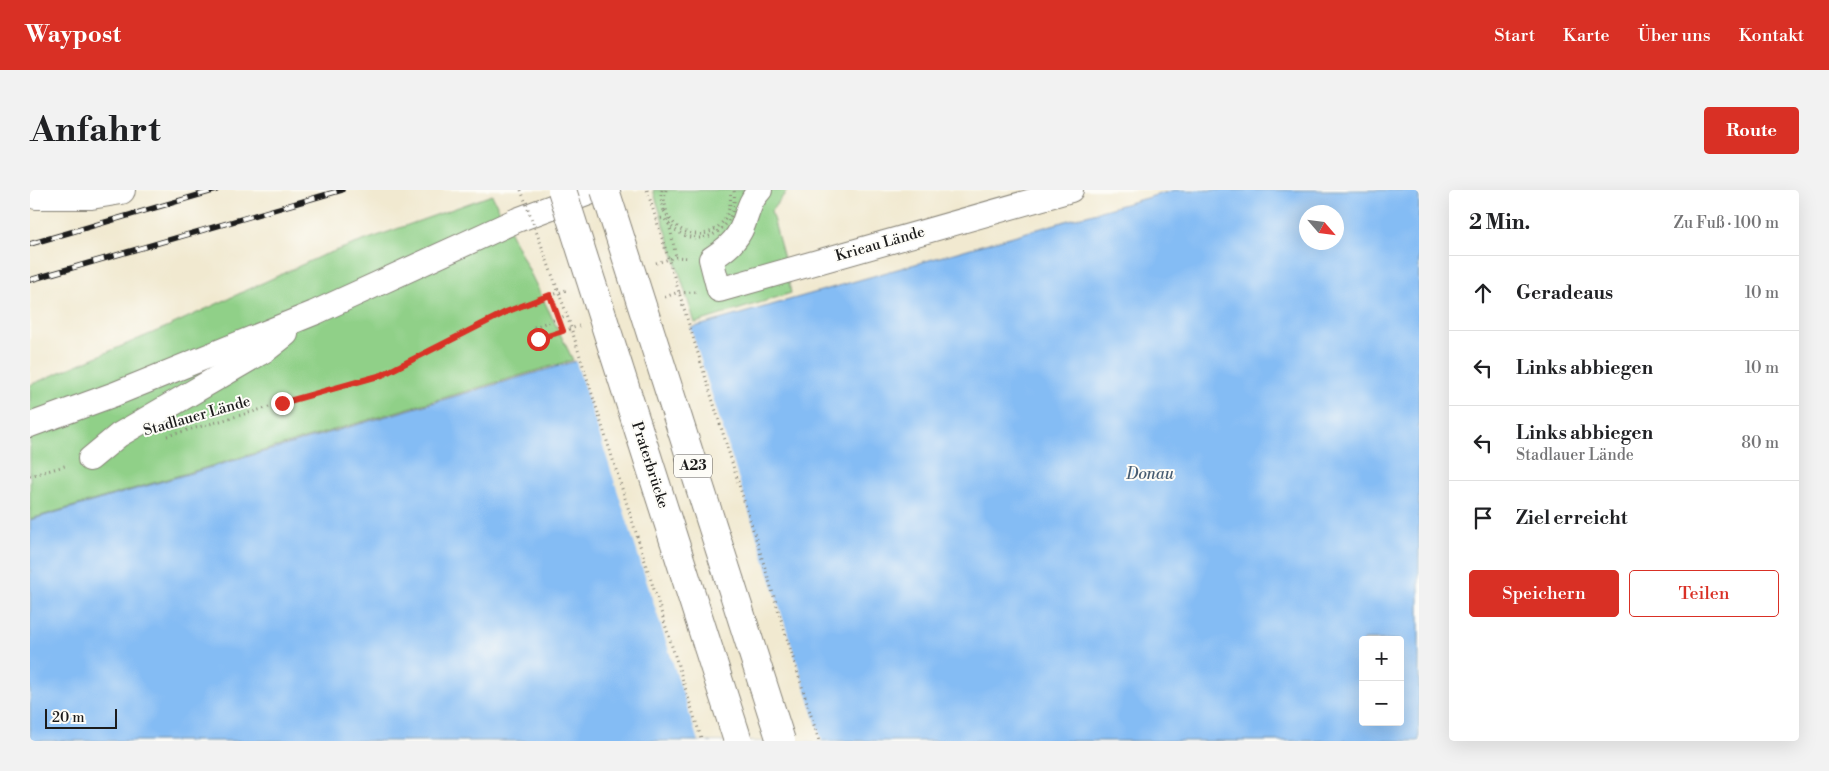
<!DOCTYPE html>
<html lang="de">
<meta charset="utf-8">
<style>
:root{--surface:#fff;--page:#f2f2f2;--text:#202124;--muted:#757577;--line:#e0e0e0;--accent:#d93025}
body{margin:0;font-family:"Libre Bodoni",serif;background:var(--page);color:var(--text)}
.controls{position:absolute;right:15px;bottom:15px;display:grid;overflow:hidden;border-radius:5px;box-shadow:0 5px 20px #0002}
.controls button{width:45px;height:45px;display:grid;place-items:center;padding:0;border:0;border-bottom:1px solid var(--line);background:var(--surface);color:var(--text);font:25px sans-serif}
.compass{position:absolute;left:1269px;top:15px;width:45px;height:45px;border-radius:50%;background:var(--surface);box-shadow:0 5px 20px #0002;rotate:118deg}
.scale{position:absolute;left:15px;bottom:12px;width:72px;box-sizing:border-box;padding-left:5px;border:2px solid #1c1c1c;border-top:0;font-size:14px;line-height:18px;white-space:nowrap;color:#1c1c1c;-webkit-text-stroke:4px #fdfcf7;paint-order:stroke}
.stop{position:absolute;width:15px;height:15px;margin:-11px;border:4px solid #d93025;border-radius:50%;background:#fff}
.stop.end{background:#d93025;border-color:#fff;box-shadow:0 1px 5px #0008}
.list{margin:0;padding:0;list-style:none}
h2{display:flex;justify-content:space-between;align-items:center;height:65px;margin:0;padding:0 20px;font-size:21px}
h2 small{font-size:16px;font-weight:400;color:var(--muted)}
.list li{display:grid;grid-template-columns:32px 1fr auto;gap:15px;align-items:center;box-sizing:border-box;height:75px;padding:0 20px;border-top:1px solid var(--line)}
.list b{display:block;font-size:19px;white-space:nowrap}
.list p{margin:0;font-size:16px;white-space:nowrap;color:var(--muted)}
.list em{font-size:16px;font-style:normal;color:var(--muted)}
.actions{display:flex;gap:10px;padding:15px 20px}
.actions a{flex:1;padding:11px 0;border:1px solid var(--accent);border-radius:5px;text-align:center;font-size:18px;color:var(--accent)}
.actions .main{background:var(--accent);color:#fff}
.icon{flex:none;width:28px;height:28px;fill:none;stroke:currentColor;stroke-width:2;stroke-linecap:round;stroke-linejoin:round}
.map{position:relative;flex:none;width:1389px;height:551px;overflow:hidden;border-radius:5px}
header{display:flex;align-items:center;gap:30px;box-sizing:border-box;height:70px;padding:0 25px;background:var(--accent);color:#fff}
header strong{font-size:24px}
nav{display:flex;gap:28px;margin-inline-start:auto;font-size:18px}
.intro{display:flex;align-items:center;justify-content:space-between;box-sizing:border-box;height:120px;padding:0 30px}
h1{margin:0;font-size:35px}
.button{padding:12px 22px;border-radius:5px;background:var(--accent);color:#fff;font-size:18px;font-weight:700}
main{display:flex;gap:30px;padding:0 30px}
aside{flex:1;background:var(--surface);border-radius:5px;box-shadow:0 5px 20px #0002}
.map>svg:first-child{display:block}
.green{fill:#90d088;stroke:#567652}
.water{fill:#84bcf4;stroke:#506c88;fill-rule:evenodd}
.pier{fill:#f1e9d0}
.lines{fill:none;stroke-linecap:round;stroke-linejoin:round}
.minor-casing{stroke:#868276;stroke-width:26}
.major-casing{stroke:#868276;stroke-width:30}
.path{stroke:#868276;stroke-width:3;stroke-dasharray:1 4;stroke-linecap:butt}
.minor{stroke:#fff;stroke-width:24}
.major{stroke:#fff;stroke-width:28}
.rail-casing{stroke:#1c1c1c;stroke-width:5.5}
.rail{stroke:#fdfcf7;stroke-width:4;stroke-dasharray:11;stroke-linecap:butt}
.highway-bridge-casing{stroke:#868276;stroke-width:30;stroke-linecap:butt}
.path-bridge{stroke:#868276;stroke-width:3;stroke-dasharray:1 4;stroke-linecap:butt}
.highway-bridge{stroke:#fff;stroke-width:28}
.route{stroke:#d93025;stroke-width:6}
.labels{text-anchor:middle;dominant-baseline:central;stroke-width:4;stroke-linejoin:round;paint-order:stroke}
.shield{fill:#fdfcf7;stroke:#605f5e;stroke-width:1}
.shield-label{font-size:14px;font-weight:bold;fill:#1c1c1c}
.street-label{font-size:15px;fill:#1c1c1c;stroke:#fdfcf7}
.water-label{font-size:16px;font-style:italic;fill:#465c72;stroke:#fdfcf7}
</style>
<header>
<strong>Waypost</strong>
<nav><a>Start</a><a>Karte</a><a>Über uns</a><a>Kontakt</a></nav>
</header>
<div class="intro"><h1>Anfahrt</h1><a class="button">Route</a></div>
<main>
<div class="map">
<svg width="1389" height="551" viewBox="0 0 1389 551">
<rect width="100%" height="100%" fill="#fdfcf7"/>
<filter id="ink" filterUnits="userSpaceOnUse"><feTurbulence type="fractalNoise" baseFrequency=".02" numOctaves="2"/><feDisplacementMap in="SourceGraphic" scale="10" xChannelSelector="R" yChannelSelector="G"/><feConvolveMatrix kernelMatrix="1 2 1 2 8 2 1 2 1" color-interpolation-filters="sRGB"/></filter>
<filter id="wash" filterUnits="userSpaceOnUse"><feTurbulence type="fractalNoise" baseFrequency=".0096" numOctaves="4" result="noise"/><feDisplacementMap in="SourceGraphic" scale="20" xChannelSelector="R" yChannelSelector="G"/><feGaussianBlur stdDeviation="1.12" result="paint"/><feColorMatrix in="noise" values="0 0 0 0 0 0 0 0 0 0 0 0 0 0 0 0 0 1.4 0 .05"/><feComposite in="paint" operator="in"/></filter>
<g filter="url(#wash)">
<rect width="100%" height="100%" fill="#f1e9d0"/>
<!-- green -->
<g class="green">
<polygon points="623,0 758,0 741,21 755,72 761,103 665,133"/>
<polygon points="462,5 543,170 0,329 0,195 139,136 291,66"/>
</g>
<!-- water -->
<path class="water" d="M 1144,0 L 1389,0 L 1389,551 L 0,551 L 0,330 L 546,171 ZM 1276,22 L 1306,22 L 1306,52 L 1276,52 ZM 1333,450 L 1370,450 L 1370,532 L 1333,532 Z"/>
<!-- pier -->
<polygon class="pier" points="660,136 792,551 668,551 545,169"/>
</g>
<g filter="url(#ink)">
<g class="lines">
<!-- minor casing -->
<g class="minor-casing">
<g id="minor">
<path d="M 730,0 C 720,10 718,22 713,35 C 707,51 695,60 681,69 L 689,100 L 1041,0"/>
<polyline points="0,235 85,204 284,123 487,30 567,0"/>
<polyline points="60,269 89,245 237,159 256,144"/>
</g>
</g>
<!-- major casing -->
<g class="major-casing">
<polyline id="major" points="6,5 61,5 91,0"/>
</g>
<!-- path -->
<g class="path">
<polyline points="632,0 630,9 634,21"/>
<polyline points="636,0 634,9 646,67"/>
<polyline points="626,73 646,67 659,68"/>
<polyline points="520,105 533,141"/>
<polyline points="635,107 646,103 666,102"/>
<polyline points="504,137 508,149 549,136"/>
<polyline points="504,137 529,128"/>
<polyline points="137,246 352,185 476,122 539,99"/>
<polyline points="0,286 38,275"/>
</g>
<!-- minor -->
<use href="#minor" class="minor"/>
<!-- major -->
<use href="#major" class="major"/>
<!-- rail casing -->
<g class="rail-casing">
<g id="rail">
<polyline points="0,54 186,0"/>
<polyline points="0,90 312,0"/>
</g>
</g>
<!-- rail -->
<use href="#rail" class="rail"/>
<!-- highway-bridge casing -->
<g class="highway-bridge-casing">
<g id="highway-bridge">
<polyline points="532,0 708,551"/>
<polyline points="575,0 751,551"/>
</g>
</g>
<!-- path-bridge -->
<g class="path-bridge">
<polyline points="491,0 537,125 672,551"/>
<polyline points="617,0 789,551"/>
<path d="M 634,21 C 640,29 646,38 656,42 C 685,52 704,26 700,0"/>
<path d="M 626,29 L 634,28 C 661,66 709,46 704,0"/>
<polyline points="528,129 537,125"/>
</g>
<!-- highway-bridge -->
<use href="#highway-bridge" class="highway-bridge"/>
</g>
</g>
<g class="lines" filter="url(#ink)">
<!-- route -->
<polyline class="route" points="252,213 352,185 476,122 520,105 533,141 508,149"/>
</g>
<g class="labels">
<!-- shield labels -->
<rect class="shield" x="644" y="264.5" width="38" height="23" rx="4"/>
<g class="shield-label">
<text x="663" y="276">A23</text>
</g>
<!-- street labels -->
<g class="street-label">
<text transform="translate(850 54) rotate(-16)">Krieau Lände</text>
<text transform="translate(167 226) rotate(-16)">Stadlauer Lände</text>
<text transform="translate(620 275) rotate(72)">Praterbrücke</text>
</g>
<!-- water labels -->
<g class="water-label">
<text x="1120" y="284">Donau</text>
</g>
</g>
</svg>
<div class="controls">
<button>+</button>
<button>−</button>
</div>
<svg class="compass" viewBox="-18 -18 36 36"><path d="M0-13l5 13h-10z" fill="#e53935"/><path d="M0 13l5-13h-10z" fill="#757577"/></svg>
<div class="scale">20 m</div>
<div class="stop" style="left:508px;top:149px"></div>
<div class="stop end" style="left:252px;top:213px"></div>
</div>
<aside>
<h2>2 Min.<small>Zu Fuß · 100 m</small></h2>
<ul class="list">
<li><svg class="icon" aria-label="ahead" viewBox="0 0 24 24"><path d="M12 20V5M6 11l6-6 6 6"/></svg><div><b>Geradeaus</b></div><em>10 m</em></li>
<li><svg class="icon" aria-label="left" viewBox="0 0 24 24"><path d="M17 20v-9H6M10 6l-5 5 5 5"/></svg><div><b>Links abbiegen</b></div><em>10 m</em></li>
<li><svg class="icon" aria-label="left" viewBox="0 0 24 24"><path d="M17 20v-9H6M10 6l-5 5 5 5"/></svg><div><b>Links abbiegen</b><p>Stadlauer Lände</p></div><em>80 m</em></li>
<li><svg class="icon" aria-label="arrive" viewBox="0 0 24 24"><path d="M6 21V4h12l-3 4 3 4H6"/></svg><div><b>Ziel erreicht</b></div></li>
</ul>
<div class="actions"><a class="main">Speichern</a><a>Teilen</a></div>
</aside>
</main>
